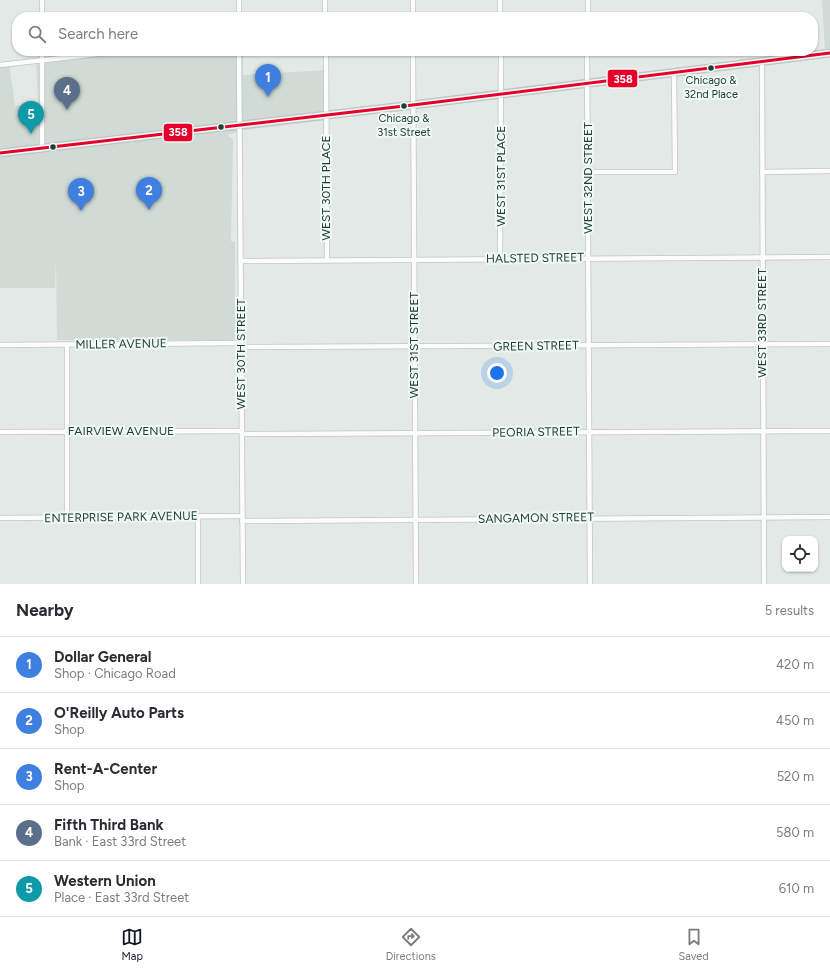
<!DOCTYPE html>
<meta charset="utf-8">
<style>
:root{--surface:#fff;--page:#f2f2f3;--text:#2b2b33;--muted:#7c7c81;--line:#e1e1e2;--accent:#111827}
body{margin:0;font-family:Figtree,sans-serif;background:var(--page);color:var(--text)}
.controls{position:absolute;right:12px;bottom:12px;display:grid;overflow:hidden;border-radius:8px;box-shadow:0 1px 3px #0004}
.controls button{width:36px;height:36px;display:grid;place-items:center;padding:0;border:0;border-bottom:1px solid var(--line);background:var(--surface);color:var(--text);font:20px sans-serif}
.you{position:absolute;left:497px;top:373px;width:14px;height:14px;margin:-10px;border:3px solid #fff;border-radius:50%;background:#1a73e8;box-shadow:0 0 0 6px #1a73e833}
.badge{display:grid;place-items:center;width:26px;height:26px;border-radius:50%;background:var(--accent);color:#fff;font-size:13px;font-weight:700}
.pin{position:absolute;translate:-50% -33px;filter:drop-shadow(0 1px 2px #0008)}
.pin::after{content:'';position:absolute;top:21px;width:14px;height:12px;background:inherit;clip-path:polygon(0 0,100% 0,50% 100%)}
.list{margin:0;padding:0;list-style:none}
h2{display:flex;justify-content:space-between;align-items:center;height:52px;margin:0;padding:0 16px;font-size:17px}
h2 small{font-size:13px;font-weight:400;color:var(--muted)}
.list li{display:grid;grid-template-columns:26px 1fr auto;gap:12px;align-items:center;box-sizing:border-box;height:56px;padding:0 16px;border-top:1px solid var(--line)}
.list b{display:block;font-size:15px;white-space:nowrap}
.list p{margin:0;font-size:13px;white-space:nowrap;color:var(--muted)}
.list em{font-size:13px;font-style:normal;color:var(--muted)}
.icon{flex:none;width:22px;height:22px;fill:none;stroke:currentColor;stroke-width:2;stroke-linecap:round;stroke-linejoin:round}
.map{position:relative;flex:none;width:830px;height:584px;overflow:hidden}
.search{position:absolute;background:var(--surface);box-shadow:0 1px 3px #0004;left:12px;right:12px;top:12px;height:44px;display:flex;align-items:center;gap:10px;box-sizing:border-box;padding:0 14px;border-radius:16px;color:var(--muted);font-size:15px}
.sheet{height:332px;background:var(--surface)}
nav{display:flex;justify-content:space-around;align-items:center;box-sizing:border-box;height:56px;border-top:1px solid var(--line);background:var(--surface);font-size:11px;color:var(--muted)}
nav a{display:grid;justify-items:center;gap:2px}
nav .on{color:var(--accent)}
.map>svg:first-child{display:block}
.built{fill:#d0dbd6}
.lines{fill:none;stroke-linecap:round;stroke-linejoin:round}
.street-casing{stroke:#c0c6c3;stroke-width:6}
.primary-casing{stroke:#bbc5c3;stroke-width:9}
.street{stroke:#fbfcfb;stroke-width:4.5}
.primary{stroke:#cdd5d3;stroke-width:7}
.bus-1-casing{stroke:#f1f9f5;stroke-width:6}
.bus-1{stroke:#e4002b;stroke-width:3}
.bus-dot{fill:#203e36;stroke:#f1f9f5;stroke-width:1.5}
.labels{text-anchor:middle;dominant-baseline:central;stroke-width:4;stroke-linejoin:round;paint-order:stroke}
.bus-label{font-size:11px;fill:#203e36;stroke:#f1f9f5}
.street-label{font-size:12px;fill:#203e36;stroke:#f1f9f5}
.line-badge{stroke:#f1f9f5;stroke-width:1.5}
.badge-label{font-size:11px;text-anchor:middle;font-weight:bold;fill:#fff}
</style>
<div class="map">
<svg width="830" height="584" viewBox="0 0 830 584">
<rect width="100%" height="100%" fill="#e3e9e6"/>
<!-- built -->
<g class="built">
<polygon points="822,0 830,0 830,49 825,50"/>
<polygon points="91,51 243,51 243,75 329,70 328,120 244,130 227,135 233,139 231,241 235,242 235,340 57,340 56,260 55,288 0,288 0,63 9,62 15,106 38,105 36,58"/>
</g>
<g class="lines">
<!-- street casing -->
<g class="street-casing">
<g id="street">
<polyline points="325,0 325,17"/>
<polyline points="500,0 500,17"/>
<polyline points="42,17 42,0"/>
<polyline points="239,17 239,0"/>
<polyline points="413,17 413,0"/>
<polyline points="588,17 588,0"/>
<polyline points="42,51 42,149"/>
<polyline points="239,51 243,584"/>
<polyline points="326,51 327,260"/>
<polyline points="413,51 416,584"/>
<polyline points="587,51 590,584"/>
<polyline points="762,62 764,584"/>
<polyline points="0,65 124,51"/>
<polyline points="588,172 675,172 674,73"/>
<polyline points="762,172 830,171"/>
<polyline points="500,258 501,51"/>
<polyline points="240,261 830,257"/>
<polyline points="0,345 241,343"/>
<polyline points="67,345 67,518"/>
<polyline points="241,347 830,344"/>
<polyline points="0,432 242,431"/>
<polyline points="242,434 830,431"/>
<polyline points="0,518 242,516"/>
<polyline points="242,521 830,517"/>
<polyline points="198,584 198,517"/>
</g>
</g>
<!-- primary casing -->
<g class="primary-casing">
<polyline id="primary" points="0,153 413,105 830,53"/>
</g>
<!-- street -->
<use href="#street" class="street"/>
<!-- primary -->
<use href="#primary" class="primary"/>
<!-- bus-1 casing -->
<g class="bus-1-casing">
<polyline id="bus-1" points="0,153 413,105 830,53"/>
</g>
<!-- bus-1 -->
<use href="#bus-1" class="bus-1"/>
</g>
<!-- markers -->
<g class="bus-dot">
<circle cx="711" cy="68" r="3.5"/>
<circle cx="404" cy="106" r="3.5"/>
<circle cx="221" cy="127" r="3.5"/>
<circle cx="53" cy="147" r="3.5"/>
</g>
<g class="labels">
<!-- bus labels -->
<g class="bus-label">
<text x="711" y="80">Chicago &amp;<tspan x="711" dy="14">32nd Place</tspan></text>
<text x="404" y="118">Chicago &amp;<tspan x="404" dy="14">31st Street</tspan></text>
</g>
<!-- street labels -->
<g class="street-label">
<text transform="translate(501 176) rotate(-90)">WEST 31ST PLACE</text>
<text transform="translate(588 178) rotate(-90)">WEST 32ND STREET</text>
<text transform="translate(326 188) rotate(-90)">WEST 30TH PLACE</text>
<text transform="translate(535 258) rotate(-1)">HALSTED STREET</text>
<text transform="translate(762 323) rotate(-90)">WEST 33RD STREET</text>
<text transform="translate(121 344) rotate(-1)">MILLER AVENUE</text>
<text transform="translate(414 345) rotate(-90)">WEST 31ST STREET</text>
<text transform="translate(536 346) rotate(-1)">GREEN STREET</text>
<text transform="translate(241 354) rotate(-90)">WEST 30TH STREET</text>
<text x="121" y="431">FAIRVIEW AVENUE</text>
<text transform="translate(536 432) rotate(-1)">PEORIA STREET</text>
<text transform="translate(121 517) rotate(-1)">ENTERPRISE PARK AVENUE</text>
<text transform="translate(536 518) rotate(-1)">SANGAMON STREET</text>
</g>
</g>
<g class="line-badge">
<rect x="607" y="69" width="31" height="19" rx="4" fill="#e4002b"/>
<rect x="163" y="123" width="30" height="19" rx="4" fill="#e4002b"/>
</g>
<g class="badge-label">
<text x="623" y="83">358</text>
<text x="178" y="136">358</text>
</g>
</svg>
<div class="controls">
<button><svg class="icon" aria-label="locate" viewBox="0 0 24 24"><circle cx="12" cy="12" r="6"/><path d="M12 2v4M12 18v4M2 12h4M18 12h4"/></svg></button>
</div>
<div class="you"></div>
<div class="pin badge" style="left:268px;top:97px;background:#3f7fe0">1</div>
<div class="pin badge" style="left:149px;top:210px;background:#3f7fe0">2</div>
<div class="pin badge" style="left:81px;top:211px;background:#3f7fe0">3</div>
<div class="pin badge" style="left:67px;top:110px;background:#5c6f8a">4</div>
<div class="pin badge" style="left:31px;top:134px;background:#0f9aa8">5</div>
<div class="search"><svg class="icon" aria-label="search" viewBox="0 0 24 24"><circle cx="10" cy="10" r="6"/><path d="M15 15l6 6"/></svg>Search here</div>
</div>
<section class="sheet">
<h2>Nearby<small>5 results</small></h2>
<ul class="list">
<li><span class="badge" style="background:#3f7fe0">1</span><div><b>Dollar General</b><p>Shop · Chicago Road</p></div><em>420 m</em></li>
<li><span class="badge" style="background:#3f7fe0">2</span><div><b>O'Reilly Auto Parts</b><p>Shop</p></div><em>450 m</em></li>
<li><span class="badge" style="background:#3f7fe0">3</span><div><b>Rent-A-Center</b><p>Shop</p></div><em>520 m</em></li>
<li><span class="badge" style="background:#5c6f8a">4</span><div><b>Fifth Third Bank</b><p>Bank · East 33rd Street</p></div><em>580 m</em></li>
<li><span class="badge" style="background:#0f9aa8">5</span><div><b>Western Union</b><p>Place · East 33rd Street</p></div><em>610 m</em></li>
</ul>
</section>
<nav>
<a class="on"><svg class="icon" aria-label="map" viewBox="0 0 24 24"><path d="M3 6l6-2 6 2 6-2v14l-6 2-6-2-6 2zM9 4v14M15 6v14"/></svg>Map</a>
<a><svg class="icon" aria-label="directions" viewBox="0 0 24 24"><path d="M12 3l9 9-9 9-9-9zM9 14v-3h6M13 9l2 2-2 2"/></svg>Directions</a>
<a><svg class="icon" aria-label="saved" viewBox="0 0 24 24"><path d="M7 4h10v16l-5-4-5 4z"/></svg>Saved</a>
</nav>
